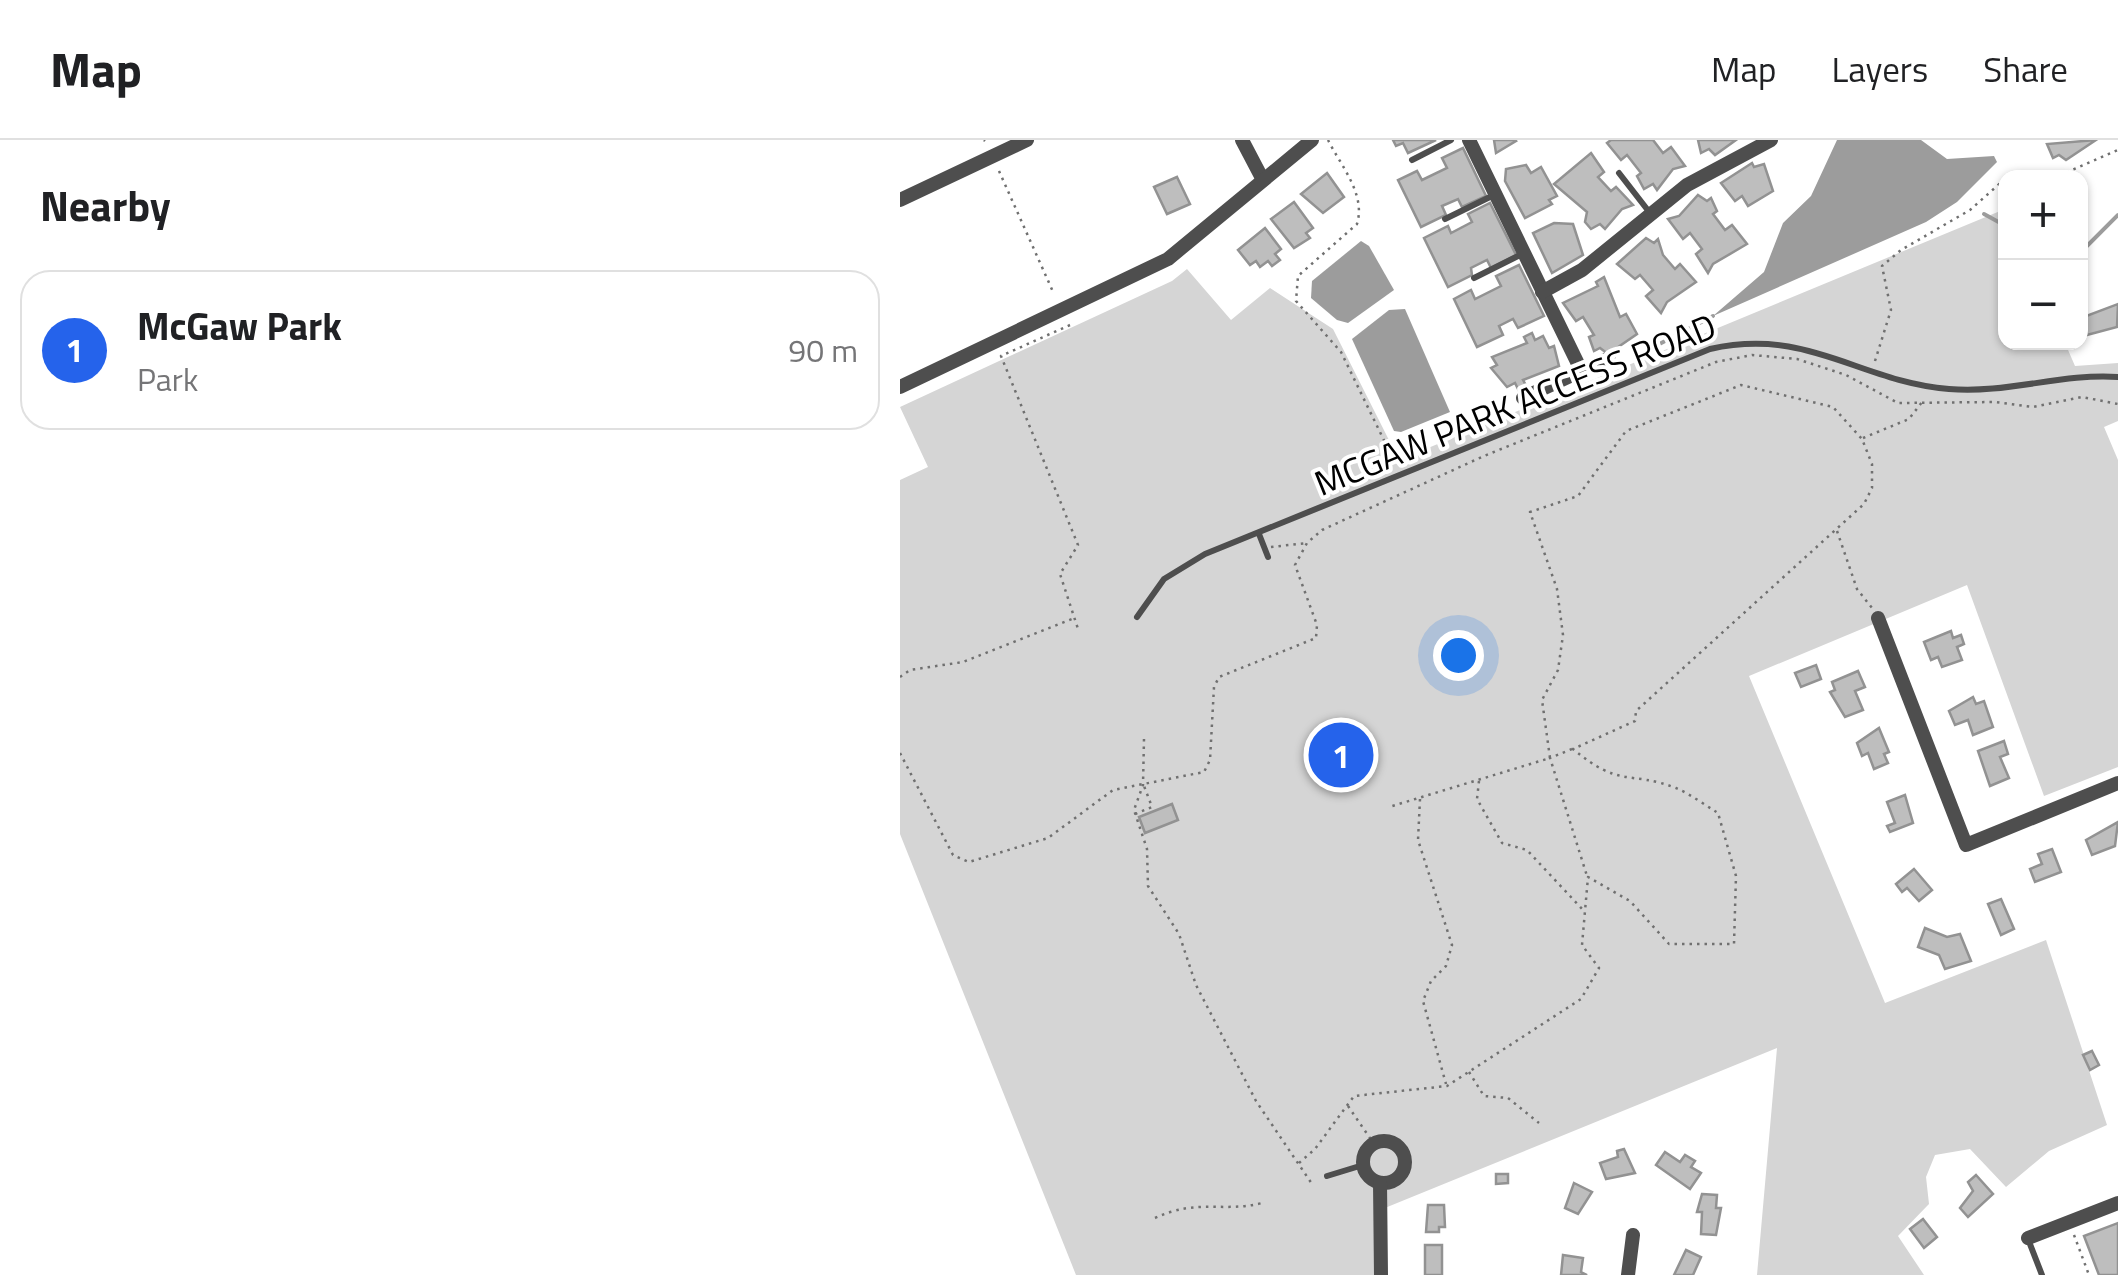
<!DOCTYPE html>
<meta charset="utf-8">
<style>
:root{--surface:#fff;--page:#f2f2f2;--text:#202124;--muted:#757577;--line:#e0e0e0;--accent:#2563eb}
body{margin:0;font-family:"Titillium Web",sans-serif;background:var(--page);color:var(--text)}
.controls{position:absolute;right:30px;top:30px;display:grid;overflow:hidden;border-radius:20px;box-shadow:0 2px 8px #0004}
.controls button{width:90px;height:90px;display:grid;place-items:center;padding:0;border:0;border-bottom:2px solid var(--line);background:var(--surface);color:var(--text);font:50px sans-serif}
.you{position:absolute;left:558px;top:515px;width:35px;height:35px;margin:-25px;border:8px solid #fff;border-radius:50%;background:#1a73e8;box-shadow:0 0 0 15px #1a73e833}
.badge{display:grid;place-items:center;width:65px;height:65px;border-radius:50%;background:var(--accent);color:#fff;font-size:32px;font-weight:700}
.pin{position:absolute;translate:-50% -50%;border:5px solid #fff;box-shadow:0 2px 10px #0006}
.list{margin:0;padding:0;list-style:none}
h2{display:flex;justify-content:space-between;align-items:center;height:130px;margin:0;padding:0 40px;font-size:42px}
h2 small{font-size:32px;font-weight:400;color:var(--muted)}
.list li{display:grid;grid-template-columns:65px 1fr auto;gap:30px;align-items:center;box-sizing:border-box;height:160px;margin:0 20px 20px;padding:0 20px;border:2px solid var(--line);border-radius:30px}
.list b{display:block;font-size:38px;white-space:nowrap}
.list p{margin:0;font-size:32px;white-space:nowrap;color:var(--muted)}
.list em{font-size:32px;font-style:normal;color:var(--muted)}
.map{position:relative;flex:none;width:1218px;height:1135px;overflow:hidden}
header{display:flex;align-items:center;gap:60px;box-sizing:border-box;height:140px;padding:0 50px;background:var(--surface);border-bottom:2px solid var(--line)}
header strong{font-size:48px}
nav{display:flex;gap:55px;margin-inline-start:auto;font-size:35px}
main{display:flex}
aside{flex:1;background:var(--surface)}
.map>svg:first-child{display:block}
.green{fill:#d5d5d5}
.water{fill:#9c9c9c}
.lines{fill:none;stroke-linecap:round;stroke-linejoin:round}
.stream{stroke:#9c9c9c;stroke-width:4}
.building{fill:#bebebe;stroke:#929292;stroke-width:2.5}
.path{stroke:#707070;stroke-width:2.5;stroke-dasharray:2.5 5;stroke-linecap:butt}
.service{stroke:#4e4e4e;stroke-width:6}
.minor{stroke:#4e4e4e;stroke-width:14}
.labels{text-anchor:middle;dominant-baseline:central;stroke-width:8;stroke-linejoin:round;paint-order:stroke}
.street-label{font-size:35px;fill:#000;stroke:#fff}
</style>
<header>
<strong>Map</strong>
<nav><a>Map</a><a>Layers</a><a>Share</a></nav>
</header>
<main>
<aside>
<h2>Nearby<small></small></h2>
<ul class="list">
<li><span class="badge">1</span><div><b>McGaw Park</b><p>Park</p></div><em>90 m</em></li>
</ul>
</aside>
<div class="map">
<svg width="1218" height="1135" viewBox="0 0 1218 1135">
<rect width="100%" height="100%" fill="#fff"/>
<!-- green -->
<polygon class="green" points="1105,69 1106,202 1165,203 1175,226 1218,223 1218,281 1204,287 1218,320 1218,627 1144,656 1067,445 849,536 985,863 1146,800 1207,985 1149,1011 1106,1047 1070,1009 1035,1015 1026,1037 1029,1064 998,1096 1024,1135 857,1135 877,908 475,1072 474,1135 176,1135 0,694 0,340 28,327 0,267 272,141 287,129 331,180 370,148 433,189 499,320"/>
<!-- water -->
<g class="water">
<polygon points="937,0 1021,0 1047,19 1094,16 1097,22 1057,62 1026,82 813,176 864,132 883,83 911,56"/>
<polygon points="461,101 469,106 494,150 448,183 437,180 411,158 412,141"/>
<polygon points="505,169 550,272 501,292 494,291 452,199 489,170"/>
</g>
<g class="lines">
<!-- stream -->
<g class="stream">
<polyline points="1084,74 1104,85 1106,101"/>
<polyline points="1180,113 1218,75"/>
<polyline points="746,211 813,176"/>
</g>
</g>
<!-- building -->
<g class="building">
<polygon points="493,0 536,0 508,13 503,3 496,6"/>
<polygon points="594,0 615,0 616,1 596,13"/>
<polygon points="711,0 753,0 763,13 771,7 785,26 773,29 757,50 753,44 744,49 737,36 741,33 727,15 721,20 707,3"/>
<polygon points="798,0 836,0 815,15 809,9 801,13"/>
<polygon points="1196,0 1166,20 1159,15 1153,18 1147,4"/>
<polygon points="563,8 586,56 562,67 558,59 542,66 546,75 521,87 498,40 517,31 522,40 547,28 542,18"/>
<polygon points="691,13 704,32 698,37 711,51 716,47 733,65 722,69 705,89 700,84 691,89 685,82 687,72 654,44"/>
<polygon points="852,23 854,27 864,24 873,51 848,66 842,56 835,61 821,43"/>
<polygon points="626,25 631,33 641,27 657,56 649,60 652,64 625,78 605,41 606,29"/>
<polygon points="427,33 444,57 423,73 401,54"/>
<polygon points="277,37 290,64 267,74 254,47"/>
<polygon points="798,55 807,61 811,58 817,71 813,74 825,90 832,85 847,104 813,124 808,133 796,114 802,109 790,93 783,99 768,79 779,76"/>
<polygon points="394,62 413,88 406,93 410,98 394,108 371,79"/>
<polygon points="590,63 616,115 591,128 587,120 571,128 572,135 548,147 524,98 548,86 551,93 572,82 568,74"/>
<polygon points="654,83 673,84 683,115 652,133 633,93"/>
<polygon points="365,88 381,109 375,114 380,120 372,126 368,121 360,127 356,121 350,125 338,110"/>
<polygon points="746,98 754,103 758,99 763,115 775,129 780,124 796,142 767,162 761,173 746,156 753,150 740,135 735,139 717,124"/>
<polygon points="619,125 644,176 618,188 613,179 599,186 603,195 577,207 554,159 571,150 575,159 601,146 596,136"/>
<polygon points="704,137 720,177 726,174 737,194 708,214 700,208 694,211 689,197 694,195 683,177 676,181 663,163 698,146 696,142"/>
<polygon points="1218,164 1217,187 1187,195 1181,178"/>
<polygon points="632,193 635,200 643,196 649,208 654,206 659,226 623,240 627,247 619,251 615,243 607,247 591,228 597,225 592,217 627,203 624,197"/>
<polygon points="1051,491 1053,498 1061,495 1064,504 1057,507 1062,520 1042,527 1038,517 1031,520 1024,502"/>
<polygon points="916,525 921,539 901,547 895,533"/>
<polygon points="958,531 965,547 955,551 963,570 945,577 930,552 935,550 932,542"/>
<polygon points="1073,557 1076,564 1084,561 1093,587 1073,595 1068,580 1055,585 1049,571"/>
<polygon points="979,588 989,612 984,614 988,623 974,629 968,613 962,616 957,603"/>
<polygon points="1104,601 1108,614 1100,617 1109,638 1090,646 1078,611"/>
<polygon points="1005,655 1013,683 990,692 987,686 995,683 987,662"/>
<polygon points="272,664 278,680 245,693 239,677"/>
<polygon points="1218,682 1215,706 1192,715 1186,700"/>
<polygon points="1152,709 1161,732 1135,742 1130,729 1142,724 1138,714"/>
<polygon points="1014,729 1032,750 1019,761 1007,748 1002,752 996,744"/>
<polygon points="1101,759 1114,789 1101,795 1088,764"/>
<polygon points="1025,788 1047,797 1060,794 1071,821 1045,829 1039,815 1018,807"/>
<polygon points="1192,911 1199,925 1190,930 1183,915"/>
<polygon points="724,1009 735,1033 706,1039 700,1023 718,1017 717,1011"/>
<polygon points="765,1012 780,1022 785,1015 795,1021 791,1027 801,1033 790,1049 756,1025"/>
<polygon points="596,1034 608,1034 608,1043 596,1044"/>
<polygon points="1076,1035 1093,1054 1068,1077 1060,1068 1073,1051 1068,1042"/>
<polygon points="674,1043 692,1052 678,1074 665,1068"/>
<polygon points="802,1054 817,1055 816,1068 821,1068 816,1095 801,1094 802,1072 797,1072"/>
<polygon points="528,1065 544,1065 545,1087 539,1087 539,1092 526,1092"/>
<polygon points="1023,1079 1037,1097 1024,1108 1010,1089"/>
<polygon points="1218,1083 1218,1135 1199,1135 1184,1096"/>
<rect x="525" y="1105" width="17" height="30"/>
<polygon points="786,1110 801,1117 793,1135 774,1135"/>
<polygon points="663,1115 683,1118 681,1132 687,1135 661,1135"/>
</g>
<g class="lines">
<!-- path -->
<g class="path">
<polyline points="84,0 85,1"/>
<path d="M 428,0 C 441,26 466,54 457,84 L 398,136 L 396,161 L 441,212 L 496,325"/>
<polyline points="99,31 154,154"/>
<polyline points="1107,38 1163,34 1218,10"/>
<polyline points="170,185 101,216 178,405 160,434 179,492"/>
<polyline points="975,221 991,170 982,126 1001,110 1070,70 1106,38"/>
<polyline points="963,298 1009,279 1022,262"/>
<polyline points="937,391 957,449 972,468"/>
<polyline points="371,407 407,403"/>
<polyline points="0,537 10,530 63,522 172,479"/>
<polyline points="244,599 243,645 234,670 247,709 248,746 279,794 296,845 356,961 412,1044"/>
<polyline points="672,609 650,618 687,736"/>
<polyline points="0,613 53,715 69,722 148,698 213,650 304,632 310,620 314,547 319,537 416,498 417,485 395,425 407,403 422,390 584,316 816,222 852,215 897,219 946,235 998,263 1095,262 1133,267 1182,257 1218,264"/>
<polyline points="579,641 577,659 602,703 627,710 683,770"/>
<polyline points="520,659 518,700 552,805 546,826 531,841 523,861 546,944"/>
<polyline points="235,674 252,667 244,646"/>
<polyline points="569,932 584,956 608,958 639,983"/>
<polyline points="448,966 474,1004"/>
<path d="M 399,1023 L 415,1009 L 454,956 L 547,946 L 681,859 L 699,828 L 682,805 L 688,737 L 730,761 L 769,804 L 834,804 L 836,736 L 818,673 C 805,665 790,654 776,648 C 729,630 721,649 673,609 L 735,581 L 736,571 L 964,364 L 972,348 L 972,324 L 962,299 L 933,267 L 841,245 L 726,291 L 678,356 L 630,372 L 657,449 L 663,495 L 658,530 L 642,560 L 650,618 L 489,667"/>
<path d="M 255,1078 C 298,1058 323,1073 362,1063"/>
<polyline points="1174,1095 1189,1135"/>
</g>
<!-- service -->
<g class="service">
<polyline points="512,20 551,0"/>
<polyline points="719,33 750,73"/>
<polyline points="545,79 594,55"/>
<polyline points="574,138 622,114"/>
<polyline points="359,394 368,417"/>
<path d="M 237,477 L 264,439 L 305,414 L 810,209 C 909,187 957,241 1049,249 C 1107,254 1161,233 1218,237"/>
<polyline points="427,1036 463,1025"/>
<polyline points="1128,1099 1142,1135"/>
</g>
<!-- minor -->
<g class="minor">
<polyline points="342,0 363,40"/>
<polyline points="569,0 681,230"/>
<polyline points="0,60 127,0"/>
<polyline points="642,152 682,130 787,45 871,0"/>
<polyline points="0,247 268,119 412,0"/>
<polyline points="623,258 709,218"/>
<polyline points="978,478 1066,705 1218,643"/>
<circle cx="484" cy="1022" r="21"/>
<polyline points="480,1043 481,1135"/>
<polyline points="1128,1098 1218,1063"/>
<polyline points="728,1135 733,1095"/>
</g>
</g>
<g class="labels">
<!-- street labels -->
<g class="street-label">
<text transform="translate(615 264) rotate(-22)">MCGAW PARK ACCESS ROAD</text>
</g>
</g>
</svg>
<div class="controls">
<button>+</button>
<button>−</button>
</div>
<div class="you"></div>
<div class="pin badge" style="left:441px;top:615px">1</div>
</div>
</main>
